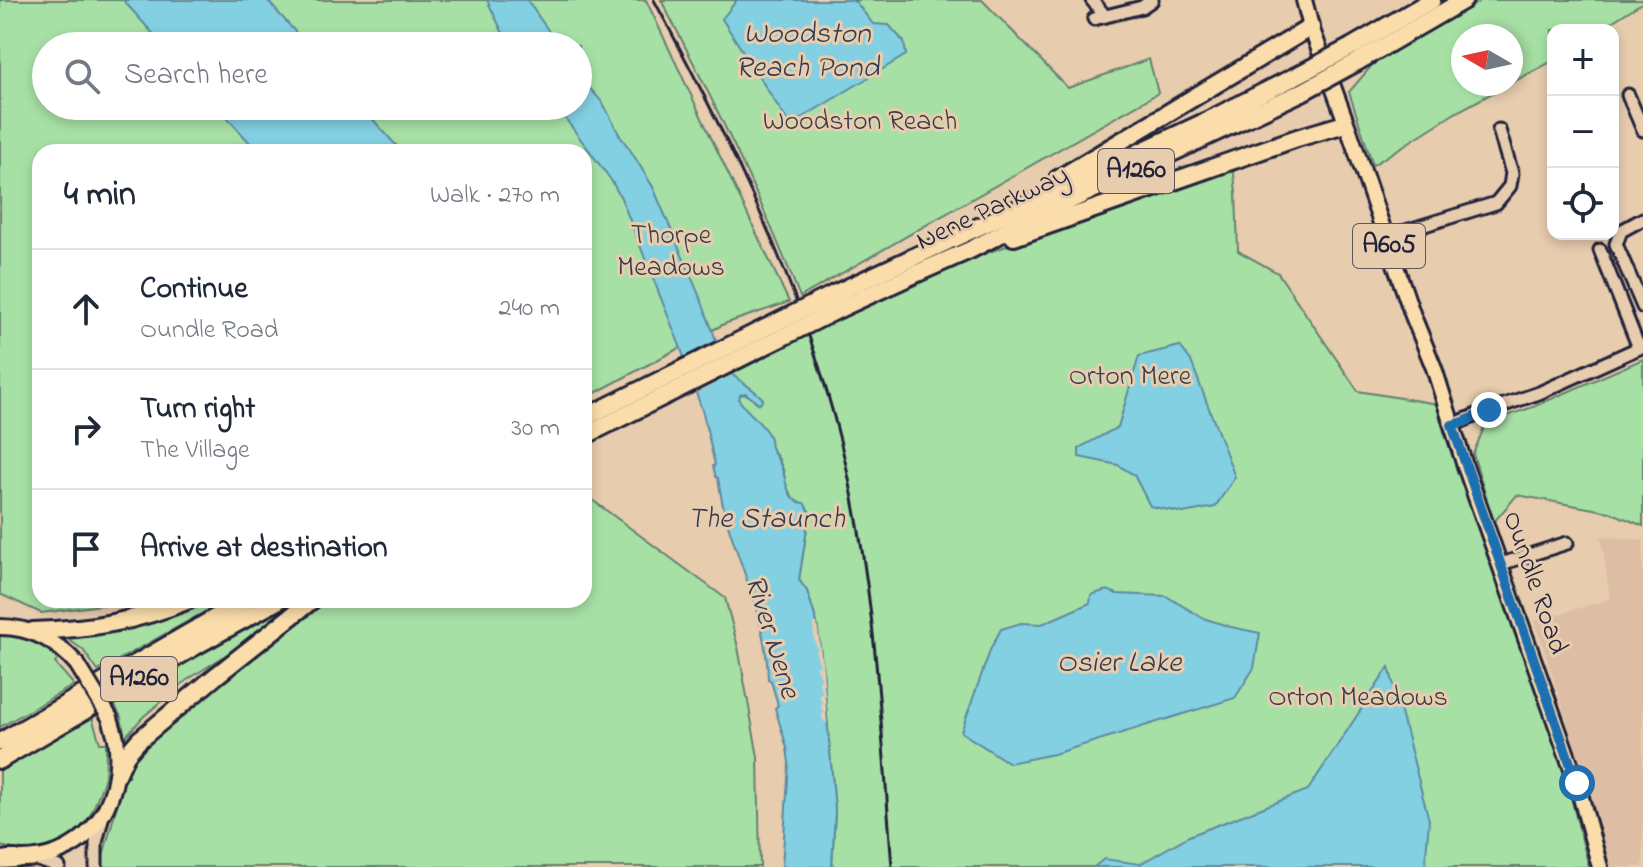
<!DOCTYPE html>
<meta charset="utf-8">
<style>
:root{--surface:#fff;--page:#f2f2f3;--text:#1f2937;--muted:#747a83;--line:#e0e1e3}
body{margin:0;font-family:"Indie Flower",sans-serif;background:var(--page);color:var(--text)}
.controls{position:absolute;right:24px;top:24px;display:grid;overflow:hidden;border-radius:16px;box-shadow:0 4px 12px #0003}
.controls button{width:72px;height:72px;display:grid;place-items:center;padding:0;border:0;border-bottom:2px solid var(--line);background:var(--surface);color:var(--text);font:40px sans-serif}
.compass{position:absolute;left:1451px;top:24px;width:72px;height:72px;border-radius:50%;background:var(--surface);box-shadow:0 4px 12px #0003;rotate:279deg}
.stop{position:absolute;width:24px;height:24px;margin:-18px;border:6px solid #1f6fb2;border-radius:50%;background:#fff}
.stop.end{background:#1f6fb2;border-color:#fff;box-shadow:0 2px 8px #0008}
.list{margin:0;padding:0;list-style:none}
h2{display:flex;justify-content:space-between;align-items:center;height:104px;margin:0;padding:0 32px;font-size:34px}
h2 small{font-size:26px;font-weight:400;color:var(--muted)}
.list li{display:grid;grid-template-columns:52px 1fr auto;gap:24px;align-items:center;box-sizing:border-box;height:120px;padding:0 32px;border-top:2px solid var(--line)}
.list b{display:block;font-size:30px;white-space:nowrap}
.list p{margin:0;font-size:26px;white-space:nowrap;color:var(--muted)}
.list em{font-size:26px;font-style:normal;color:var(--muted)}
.icon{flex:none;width:44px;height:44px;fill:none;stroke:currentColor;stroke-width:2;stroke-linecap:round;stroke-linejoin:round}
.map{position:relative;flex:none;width:1643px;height:867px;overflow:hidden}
.search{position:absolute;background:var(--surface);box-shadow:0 4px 12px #0003;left:32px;top:32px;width:560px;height:88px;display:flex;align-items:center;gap:20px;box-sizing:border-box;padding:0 28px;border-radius:44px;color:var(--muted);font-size:30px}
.panel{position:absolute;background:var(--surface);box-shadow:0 4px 12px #0003;left:32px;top:144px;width:560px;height:464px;border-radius:24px}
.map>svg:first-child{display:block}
.built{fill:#ddbea4}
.green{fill:#a7e0a5;stroke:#648170;stroke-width:2;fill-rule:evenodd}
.water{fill:#83d0e2;stroke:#5c8a9f;stroke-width:2}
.pier{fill:#e7ccae}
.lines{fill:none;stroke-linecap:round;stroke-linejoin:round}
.minor-casing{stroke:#22223b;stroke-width:17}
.major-casing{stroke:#22223b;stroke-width:20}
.highway-casing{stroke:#22223b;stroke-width:22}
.minor{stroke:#e7ccae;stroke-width:11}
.major{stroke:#faddab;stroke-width:14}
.highway{stroke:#faddab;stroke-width:16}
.rail{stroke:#22223b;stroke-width:3}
.major-bridge-casing{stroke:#22223b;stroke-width:20;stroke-linecap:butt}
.highway-bridge-casing{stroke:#22223b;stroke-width:22;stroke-linecap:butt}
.major-bridge{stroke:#faddab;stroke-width:14}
.highway-bridge{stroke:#faddab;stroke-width:16}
.route{stroke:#1f6fb2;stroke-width:10}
.labels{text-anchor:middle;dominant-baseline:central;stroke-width:6;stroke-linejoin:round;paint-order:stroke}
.shield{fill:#e7ccae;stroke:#5d555e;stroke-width:2}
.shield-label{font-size:26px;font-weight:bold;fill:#22223b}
.park-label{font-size:28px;fill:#363e4b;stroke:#e7ccae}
.street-label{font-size:28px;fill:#22223b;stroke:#e7ccae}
.water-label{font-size:30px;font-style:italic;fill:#313c54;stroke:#e7ccae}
</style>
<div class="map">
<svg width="1643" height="867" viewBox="0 0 1643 867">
<rect width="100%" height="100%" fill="#e7ccae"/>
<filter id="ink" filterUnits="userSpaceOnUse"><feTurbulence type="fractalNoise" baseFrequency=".0125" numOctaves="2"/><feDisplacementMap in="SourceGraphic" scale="16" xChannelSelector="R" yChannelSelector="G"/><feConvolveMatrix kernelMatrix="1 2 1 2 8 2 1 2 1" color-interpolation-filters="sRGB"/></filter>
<g filter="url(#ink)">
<!-- built -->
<polygon class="built" points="1601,536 1643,540 1643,867 1609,867 1586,781 1535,621 1610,599"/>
<!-- green -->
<g class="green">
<path d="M 0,0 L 646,0 L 789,302 L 724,324 L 584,399 L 584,152 L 40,152 L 40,600 L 139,600 L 41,613 L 0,594 ZM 46,46 L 578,46 L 578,106 L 46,106 Z"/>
<path d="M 661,0 L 982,0 L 1068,88 L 1149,59 L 1158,93 L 800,297 C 760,195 712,97 661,0 Z"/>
<polygon points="1482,0 1643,0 1643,2 1599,30 1553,30 1553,61 1511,83 1511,36 1463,36 1463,84 1509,84 1455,113 1373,165 1349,92 1373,64"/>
<path d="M 1233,165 L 1236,193 L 1238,251 L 1278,273 L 1358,391 L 1437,404 L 1443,429 L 1553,741 L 1569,790 L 1589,867 L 832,867 L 835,810 L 823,670 L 817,623 L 807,591 L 799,580 L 809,515 L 801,504 L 795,501 L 785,485 L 784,472 L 778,458 L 739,400 L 739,395 C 749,392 752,399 759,404 L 731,374 L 880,295 L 970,259 Z"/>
<polygon points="1643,359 1643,526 1610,512 1517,495 1494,522 1473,454 1486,423 1533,407"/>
<polygon points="584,494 725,598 738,647 758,757 760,867 102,867 102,860 125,776 143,743 326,600 584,600"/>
<polygon points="197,600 226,600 98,671 83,650 62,635"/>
<polygon points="288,600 302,600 226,655 187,680 143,717 125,737 121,717 113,702"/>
<path d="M 0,631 C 22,635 44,640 59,658 L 55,663 L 74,685 L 0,727 Z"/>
<path d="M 91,714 L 100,743 L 106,743 C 106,753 106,764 105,775 C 104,783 100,791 97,799 C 82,845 44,858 0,846 L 0,769 Z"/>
</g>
<!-- water -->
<g class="water">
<polygon points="123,0 267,0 308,46 164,46"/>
<polygon points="487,0 527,0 559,46 509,46"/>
<polygon points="737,0 850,0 856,2 873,24 889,25 904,42 906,55 790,125 722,19"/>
<path d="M 578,76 L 596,95 L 604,105 L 620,136 L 629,148 L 653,187 L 702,302 L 727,370 C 738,381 753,387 763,399 L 760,404 L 745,393 L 740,395 L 739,400 C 747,412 761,422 768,434 C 772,442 769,438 771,447 C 773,454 780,461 782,469 C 787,483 787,502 804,503 L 811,514 L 809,515 L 799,580 L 807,591 L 817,623 L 823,670 L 835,810 L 832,867 L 782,867 L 789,763 L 787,748 L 775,708 L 778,705 L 771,681 L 768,679 C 767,622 741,569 725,515 C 722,503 720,490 718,478 L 716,477 L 713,466 L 715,465 L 703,413 L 680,346 L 621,198 L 611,180 L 556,106 L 578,106 Z"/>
<polygon points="217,106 361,106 402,152 258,152"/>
<polygon points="1180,346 1191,361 1235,477 1215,507 1183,513 1150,506 1134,475 1118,465 1079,457 1079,448 1118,427 1139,356"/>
<polygon points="1107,590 1117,594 1166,596 1203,618 1231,627 1260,633 1254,668 1235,698 1054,754 1009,763 961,732 991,648 1001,629 1021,623 1042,624 1090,603 1091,595"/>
<polygon points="1389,667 1429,820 1425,867 1094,867 1104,859 1140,864 1189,836 1308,790"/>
</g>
<!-- pier -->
<g class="pier">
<polygon points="720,340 731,368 736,373 692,395 680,359"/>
<polygon points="813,623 817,623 823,670 827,723 825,723 821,715 824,714 820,705 823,704 818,694 823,693 818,681 821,680 821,677 816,666 820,665 815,651 818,650 814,639"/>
</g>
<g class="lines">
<!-- minor casing -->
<g class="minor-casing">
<g id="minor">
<polyline points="1092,0 1105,16"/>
<polyline points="1094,19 1142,7 1152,0"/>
<polyline points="1628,95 1643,130"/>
<polyline points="1643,219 1621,231 1616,244 1643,307"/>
<polyline points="1386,237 1496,203 1510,186 1512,173 1499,130"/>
<polyline points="1600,250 1639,348"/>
<polyline points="1452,425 1489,410 1539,393 1643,346"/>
<polyline points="1501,564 1567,543"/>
<polyline points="35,859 59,867"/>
<polyline points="96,867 96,843 102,819"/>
</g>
</g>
<!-- major casing -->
<g class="major-casing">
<g id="major">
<polyline points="1304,0 1311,27 1350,133 1413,316 1434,368 1465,466 1577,783 1600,867"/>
<path d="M 0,627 C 32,627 56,641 77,664"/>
<path d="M 8,858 C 83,867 126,805 116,738"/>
</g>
</g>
<!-- highway casing -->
<g class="highway-casing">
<g id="highway">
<polyline points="1351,47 1432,0"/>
<polyline points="1357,62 1464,0"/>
<polyline points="1058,179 1311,27"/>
<polyline points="1014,237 1297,138 1345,124"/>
<polyline points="834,294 1211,119 1294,77"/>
<polyline points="841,308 913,275 970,250 1026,221 1302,92"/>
<path d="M 33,631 C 91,629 134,622 189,600"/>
<polyline points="0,742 246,600"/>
<polyline points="0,760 199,644 279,600"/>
<polyline points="117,775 126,755 139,740 217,675 312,600"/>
<polyline points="0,860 16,859"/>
</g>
</g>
<!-- minor -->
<use href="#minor" class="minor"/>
<!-- major -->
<use href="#major" class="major"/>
<!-- highway -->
<use href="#highway" class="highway"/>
<!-- rail -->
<path class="rail" d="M 654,0 C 729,139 802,286 840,440 C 875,579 881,725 892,867"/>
<!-- major-bridge casing -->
<g class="major-bridge-casing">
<polyline id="major-bridge" points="77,664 110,718 116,738"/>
</g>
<!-- highway-bridge casing -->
<g class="highway-bridge-casing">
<g id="highway-bridge">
<polyline points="1294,77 1351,47"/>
<polyline points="1302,92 1357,62"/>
<polyline points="584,418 834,294"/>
<polyline points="584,436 841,308"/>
</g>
</g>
<!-- major-bridge -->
<use href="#major-bridge" class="major-bridge"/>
<!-- highway-bridge -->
<use href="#highway-bridge" class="highway-bridge"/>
</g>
</g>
<g class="lines" filter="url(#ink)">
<!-- route -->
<polyline class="route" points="1489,410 1464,422 1452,425 1577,783"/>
</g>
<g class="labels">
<!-- shield labels -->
<g class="shield">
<rect x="1098" y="149" width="76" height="44" rx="6"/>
<rect x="1353" y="224" width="72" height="44" rx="6"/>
<rect x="101" y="657" width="76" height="44" rx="6"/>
</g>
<g class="shield-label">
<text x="1136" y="171">A1260</text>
<text x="1389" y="246">A605</text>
<text x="139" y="679">A1260</text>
</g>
<!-- park labels -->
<g class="park-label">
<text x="860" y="122">Woodston Reach</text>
<text x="671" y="236">Thorpe<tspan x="671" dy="32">Meadows</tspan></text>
<text x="1130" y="377">Orton Mere</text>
<text x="1358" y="698">Orton Meadows</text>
</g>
<!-- street labels -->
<g class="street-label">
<text transform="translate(993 209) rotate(-25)">Nene Parkway</text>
<text transform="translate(1534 583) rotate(71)">Oundle Road</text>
</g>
<!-- water labels -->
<g class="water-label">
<text x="807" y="35">Woodston<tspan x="807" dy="34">Reach Pond</tspan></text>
<text x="766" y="520">The Staunch</text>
<text transform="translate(771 637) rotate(73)">River Nene</text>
<text x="1119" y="664">Osier Lake</text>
</g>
</g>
</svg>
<div class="controls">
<button>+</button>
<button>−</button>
<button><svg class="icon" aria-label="locate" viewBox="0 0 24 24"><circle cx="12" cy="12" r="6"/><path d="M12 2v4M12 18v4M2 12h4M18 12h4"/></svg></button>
</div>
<svg class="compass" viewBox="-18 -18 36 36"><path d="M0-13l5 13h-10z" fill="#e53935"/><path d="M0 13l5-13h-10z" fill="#747a83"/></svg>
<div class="stop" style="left:1577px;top:783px"></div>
<div class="stop end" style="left:1489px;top:410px"></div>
<div class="search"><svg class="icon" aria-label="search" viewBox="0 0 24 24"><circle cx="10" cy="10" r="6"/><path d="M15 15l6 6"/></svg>Search here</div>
<section class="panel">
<h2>4 min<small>Walk · 270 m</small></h2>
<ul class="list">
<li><svg class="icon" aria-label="ahead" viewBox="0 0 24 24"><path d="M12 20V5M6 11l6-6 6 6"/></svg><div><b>Continue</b><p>Oundle Road</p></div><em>240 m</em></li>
<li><svg class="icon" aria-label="right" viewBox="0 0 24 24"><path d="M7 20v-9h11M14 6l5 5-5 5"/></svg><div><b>Turn right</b><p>The Village</p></div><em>30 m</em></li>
<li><svg class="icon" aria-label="arrive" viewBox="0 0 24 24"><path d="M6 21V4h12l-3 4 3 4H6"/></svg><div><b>Arrive at destination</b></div></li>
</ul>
</section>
</div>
